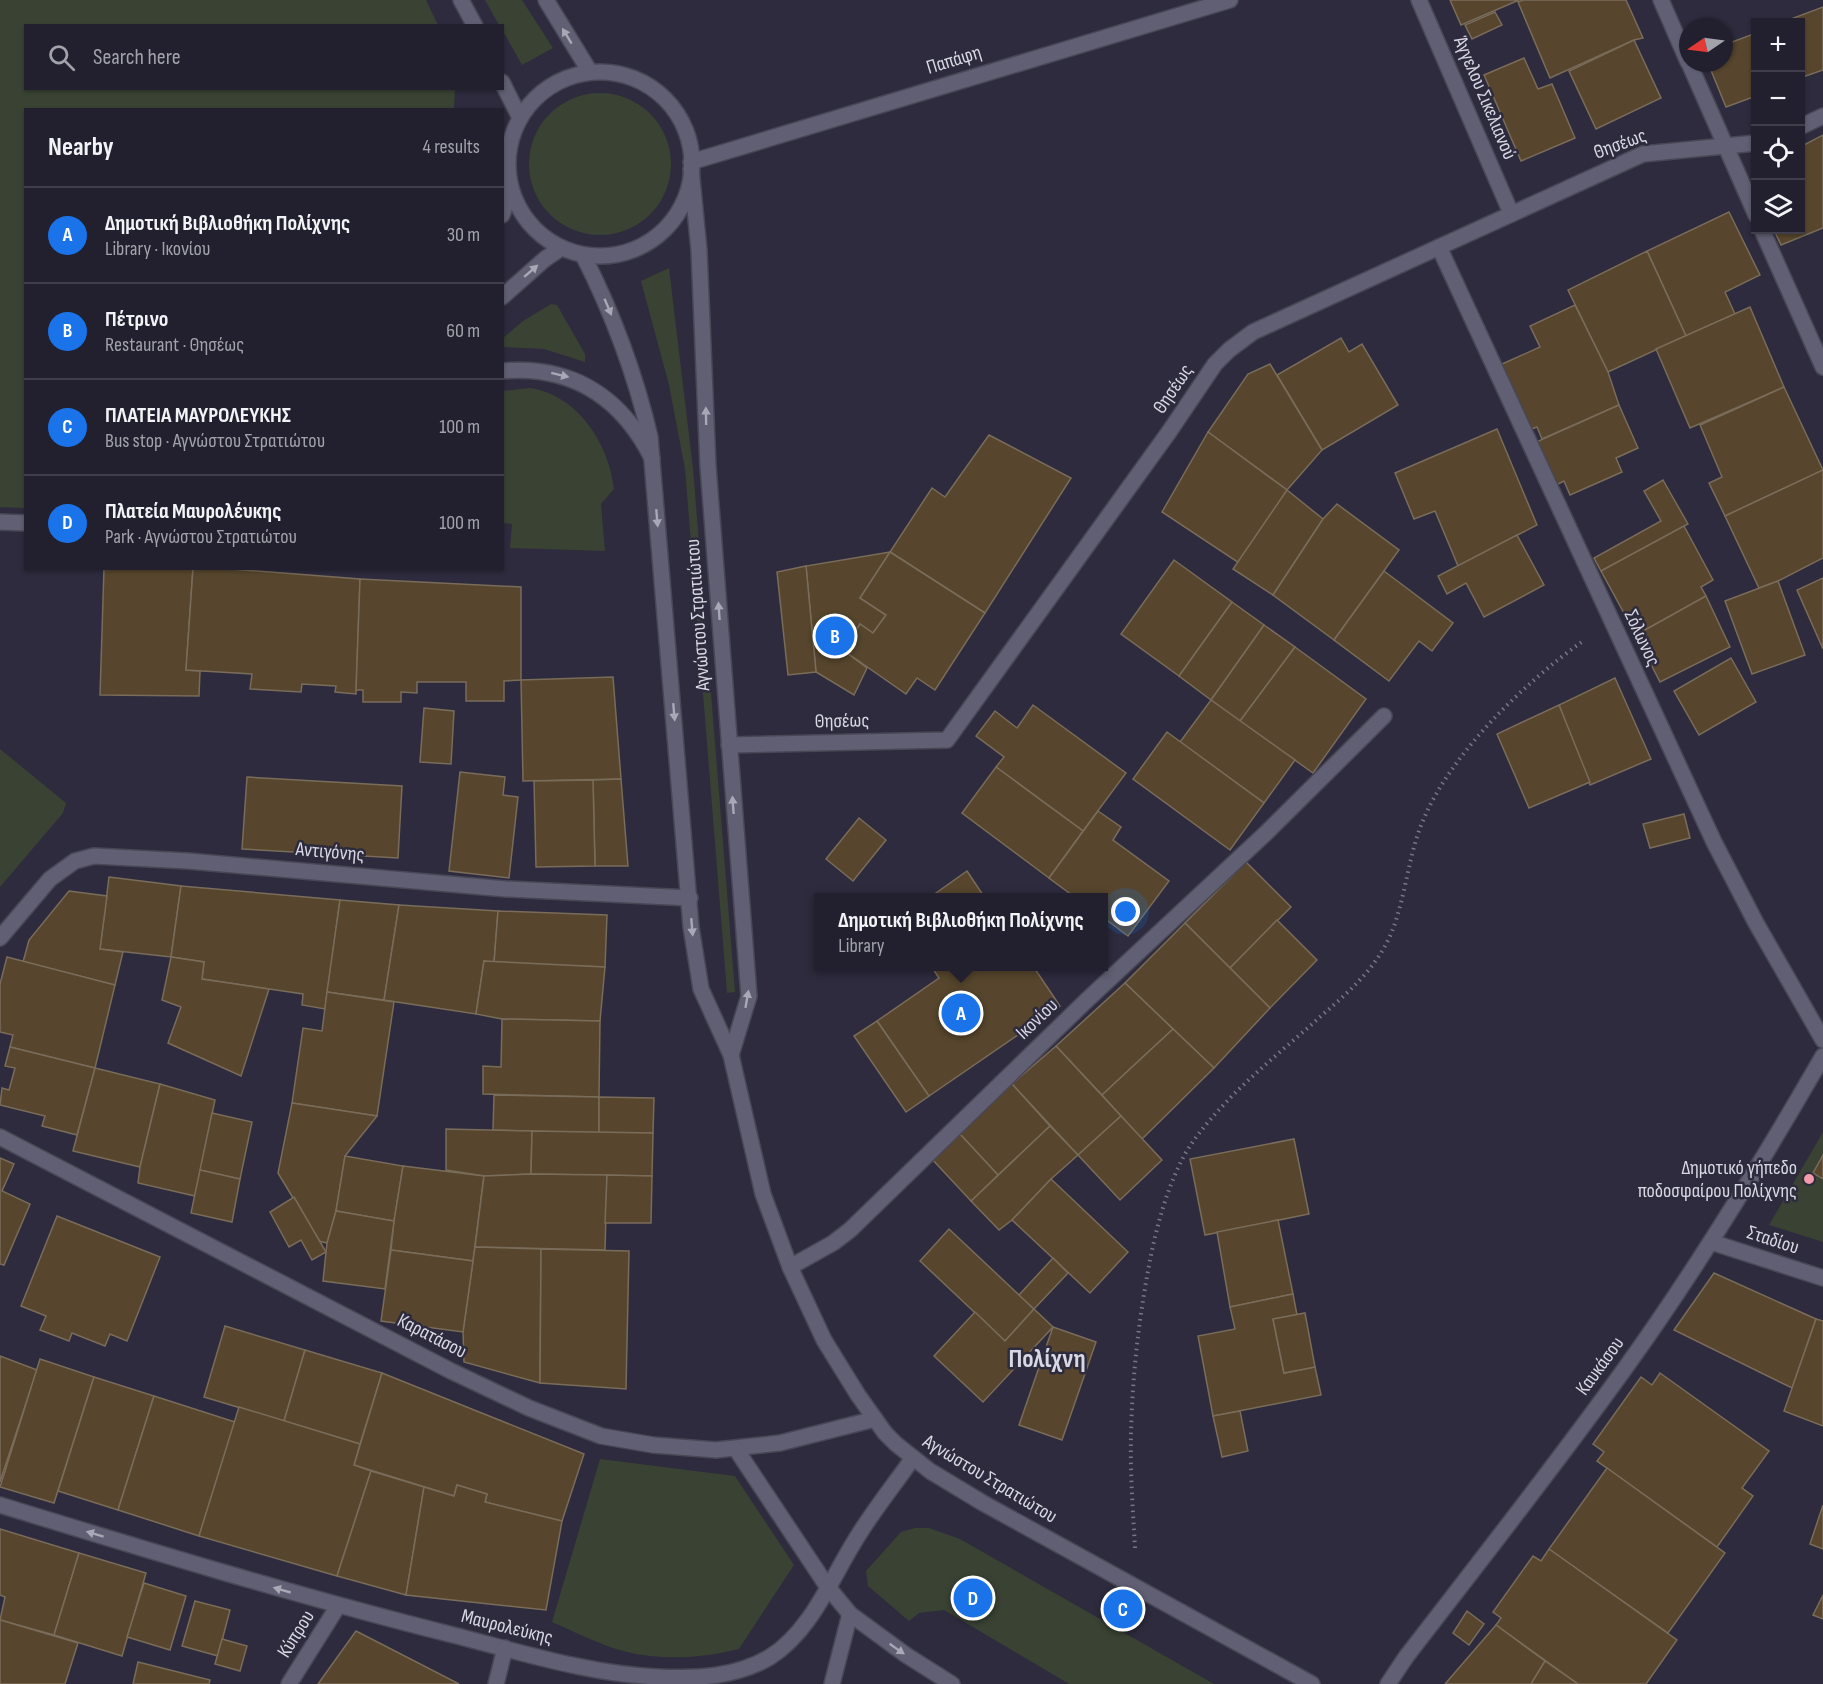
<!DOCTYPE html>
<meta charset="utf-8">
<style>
:root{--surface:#22202e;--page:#2e2d3a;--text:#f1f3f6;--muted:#a2a3aa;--line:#3f3e4a;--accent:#1a73e8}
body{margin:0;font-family:"Sofia Sans Condensed",sans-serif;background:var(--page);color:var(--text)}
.controls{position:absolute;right:18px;top:18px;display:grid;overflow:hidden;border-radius:0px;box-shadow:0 2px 4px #0004}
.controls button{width:54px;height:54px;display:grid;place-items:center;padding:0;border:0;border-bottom:2px solid var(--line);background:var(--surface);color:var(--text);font:30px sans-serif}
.compass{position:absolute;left:1679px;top:18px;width:54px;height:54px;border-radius:50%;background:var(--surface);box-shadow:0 2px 4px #0004;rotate:257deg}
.you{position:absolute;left:1126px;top:912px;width:21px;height:21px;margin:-15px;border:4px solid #fff;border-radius:50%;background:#1a73e8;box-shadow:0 0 0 9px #1a73e833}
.badge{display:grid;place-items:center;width:39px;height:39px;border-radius:50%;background:var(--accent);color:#fff;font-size:20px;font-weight:700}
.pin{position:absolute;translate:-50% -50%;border:3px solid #fff;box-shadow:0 2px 6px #0006}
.popup{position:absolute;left:814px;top:893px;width:294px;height:78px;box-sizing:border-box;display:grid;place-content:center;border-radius:0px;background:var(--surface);filter:drop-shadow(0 2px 4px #0005);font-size:20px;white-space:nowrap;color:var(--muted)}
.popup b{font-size:22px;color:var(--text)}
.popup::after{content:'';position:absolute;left:50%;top:100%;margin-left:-12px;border:12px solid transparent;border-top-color:var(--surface)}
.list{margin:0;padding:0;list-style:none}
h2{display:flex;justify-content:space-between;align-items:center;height:78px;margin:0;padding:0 24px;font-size:26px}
h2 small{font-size:20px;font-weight:400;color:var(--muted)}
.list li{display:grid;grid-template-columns:39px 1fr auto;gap:18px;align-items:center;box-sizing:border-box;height:96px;padding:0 24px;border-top:2px solid var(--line)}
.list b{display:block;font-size:22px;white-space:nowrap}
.list p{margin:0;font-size:20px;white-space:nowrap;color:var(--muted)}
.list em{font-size:20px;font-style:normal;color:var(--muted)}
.icon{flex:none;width:33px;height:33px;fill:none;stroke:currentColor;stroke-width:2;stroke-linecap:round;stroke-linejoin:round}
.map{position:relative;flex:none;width:1823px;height:1684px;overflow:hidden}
.search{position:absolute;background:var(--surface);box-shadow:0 2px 4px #0004;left:24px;top:24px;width:480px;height:66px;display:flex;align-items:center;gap:15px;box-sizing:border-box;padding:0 21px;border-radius:0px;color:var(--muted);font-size:22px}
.panel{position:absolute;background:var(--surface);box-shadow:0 2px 4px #0004;left:24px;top:108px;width:480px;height:462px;border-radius:0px}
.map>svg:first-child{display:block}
.green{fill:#394233}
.building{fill:#57462d;stroke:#796c5a;stroke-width:1.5}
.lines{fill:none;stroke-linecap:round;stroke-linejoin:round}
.minor-casing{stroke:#484756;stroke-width:18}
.tertiary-casing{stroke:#484756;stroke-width:18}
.path{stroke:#787787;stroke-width:4;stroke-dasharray:1.5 4.5;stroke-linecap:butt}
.minor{stroke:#605f73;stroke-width:15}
.tertiary{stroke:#605f73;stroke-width:15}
.oneway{fill:#a8a8b7}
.poi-dot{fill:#f39aab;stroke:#2d2b3d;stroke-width:2}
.labels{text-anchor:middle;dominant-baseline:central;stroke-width:5;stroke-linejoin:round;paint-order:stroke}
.street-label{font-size:20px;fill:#d8d8e4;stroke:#2d2b3d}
.poi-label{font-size:20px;fill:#d8d8e4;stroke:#2d2b3d;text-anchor:end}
.district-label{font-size:26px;font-weight:bold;fill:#d8d8e4;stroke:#2d2b3d}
</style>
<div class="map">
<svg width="1823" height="1684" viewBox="0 0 1823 1684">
<rect width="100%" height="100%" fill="#2d2b3d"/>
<!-- green -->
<g class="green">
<polygon points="0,0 426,0 438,25 26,26 26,88 455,89 454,109 26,110 25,508 0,507"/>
<polygon points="485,0 522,0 553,48 522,65 503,31 502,26 499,25"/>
<circle cx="600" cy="164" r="71"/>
<polygon points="669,268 693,468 735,992 727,993 685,469 669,385 641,281"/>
<polygon points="551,304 557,305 585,354 585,362 544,349 503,347 503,338 523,321"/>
<path d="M 530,388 C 578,395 609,444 614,489 L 601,504 L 605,551 L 510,548 L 512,524 L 503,523 L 503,391 Z"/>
<polygon points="0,749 66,803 63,813 0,887"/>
<polygon points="1823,1132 1823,1242 1769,1225"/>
<path d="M 600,1459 L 735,1476 L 794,1565 L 739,1649 C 700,1659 655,1661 616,1649 C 594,1642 573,1631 552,1622 Z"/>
<polygon points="915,1528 929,1528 960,1539 1214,1684 1069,1684 944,1610 919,1613 909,1621 868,1586 866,1571 901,1532"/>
</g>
<!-- building -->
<g class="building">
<polygon points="1450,0 1519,0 1461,25"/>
<polygon points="1523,0 1626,0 1643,38 1634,40 1550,78 1518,2"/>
<polygon points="1823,7 1823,70 1800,78 1800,22 1783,22"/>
<polygon points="1495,12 1502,25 1472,39 1465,25"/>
<polygon points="1756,33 1756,96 1726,107 1708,63 1724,63 1724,45"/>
<polygon points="1634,40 1661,98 1596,129 1569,71"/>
<polygon points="1524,58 1538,89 1552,84 1575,138 1521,161 1484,75"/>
<polygon points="1823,135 1823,228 1781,245 1774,230 1800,230 1800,147"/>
<polygon points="1729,212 1760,275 1725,292 1735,314 1686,336 1647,251"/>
<polygon points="1647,251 1686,336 1608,372 1568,290"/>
<polygon points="1575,305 1608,372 1619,405 1542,439 1537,427 1529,430 1500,365 1540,347 1530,326"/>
<polygon points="1750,307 1784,387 1690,428 1656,349"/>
<polygon points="1341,338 1349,352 1362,344 1398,405 1322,450 1277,375"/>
<polygon points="1270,364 1322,450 1287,490 1208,432 1248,374"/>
<polygon points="1784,387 1823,470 1725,516 1709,483 1722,477 1700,425"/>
<polygon points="1619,405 1638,448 1616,458 1622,472 1570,495 1564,481 1554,486 1534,443"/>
<polygon points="1497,429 1537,525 1458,566 1435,511 1414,519 1395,473"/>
<polygon points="1208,432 1287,490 1239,563 1162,512"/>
<polygon points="989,435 1071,478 985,613 890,552 932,488 945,497"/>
<polygon points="1823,470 1823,558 1778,581 1759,588 1725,516"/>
<polygon points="1663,480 1688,524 1601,571 1594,558 1661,521 1644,491"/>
<polygon points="1287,490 1323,519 1273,595 1233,569"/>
<polygon points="1337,504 1399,550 1334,640 1273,595 1323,519"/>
<polygon points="1684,526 1713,580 1701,587 1706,596 1636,635 1601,571"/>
<polygon points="1517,535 1544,585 1484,617 1466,583 1447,594 1438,576"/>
<polygon points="890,552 860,598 886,615 873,633 860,624 843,650 867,668 854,695 816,672 806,566"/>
<polygon points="890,552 985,613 935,690 917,678 906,694 843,650 860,624 873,633 886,615 860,598"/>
<polygon points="1174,560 1232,602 1179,676 1121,634"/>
<polygon points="806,566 816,672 788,675 777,572"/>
<polygon points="104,568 193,568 186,670 200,671 199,696 100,695"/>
<polygon points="193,568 219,568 360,579 356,694 335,692 336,686 302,684 301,692 250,689 252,674 186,670"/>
<polygon points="1384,571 1453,623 1432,651 1419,641 1389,681 1334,640"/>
<polygon points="1823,578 1823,649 1797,590"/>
<polygon points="360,579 521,587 521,680 504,681 504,701 466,701 466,682 417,682 417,693 401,692 401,702 363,702 363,690 356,690"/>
<polygon points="1778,581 1805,655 1752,674 1725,601"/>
<polygon points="1706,596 1730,647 1660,682 1636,635"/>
<polygon points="1232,602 1264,625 1211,700 1179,676"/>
<polygon points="1264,625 1295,647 1240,721 1211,700"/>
<polygon points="1295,647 1366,699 1313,773 1240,721"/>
<polygon points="1731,658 1756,702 1699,735 1674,691"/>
<polygon points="613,677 621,779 523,781 521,680"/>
<polygon points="1615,678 1651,759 1590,785 1559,705"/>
<polygon points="1211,700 1295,760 1264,803 1180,742"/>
<polygon points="1033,705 1126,773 1083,831 996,767 1004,757 976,736 995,711 1017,728"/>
<polygon points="1559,705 1590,782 1529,808 1497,734"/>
<polygon points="424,708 454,711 451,764 420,762"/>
<polygon points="1167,732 1264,803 1230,850 1133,779"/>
<polygon points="996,767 1083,831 1049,878 962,813"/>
<polygon points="460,772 505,777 503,795 518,797 509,878 449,871"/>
<polygon points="247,777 402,786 398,858 242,849"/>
<polygon points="621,779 628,866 595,866 593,780"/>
<polygon points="593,780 595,866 536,867 534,781"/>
<polygon points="1098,811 1121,827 1113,840 1169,881 1128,936 1104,918 1104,898 1076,898 1049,878"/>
<polygon points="1684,814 1690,838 1650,848 1643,824"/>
<polygon points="859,818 886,840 853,881 826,859"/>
<polygon points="1246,862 1291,907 1230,968 1185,923"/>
<polygon points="967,871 985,898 929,898"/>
<polygon points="109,877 181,886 171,957 100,949"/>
<polygon points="181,886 340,900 325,1009 302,1005 303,994 202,979 204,962 171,957"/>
<polygon points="69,891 107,896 100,949 123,952 115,985 23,962 29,940"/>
<polygon points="340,900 399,905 384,1000 327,992"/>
<polygon points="399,905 498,911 494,963 484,961 476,1014 384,1000"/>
<polygon points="498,911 607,915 605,967 494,963"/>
<polygon points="1277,920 1317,960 1270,1008 1230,968"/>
<polygon points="1185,923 1270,1008 1214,1068 1125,983"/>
<polygon points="7,957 115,985 95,1068 10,1047 13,1035 0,1032 0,984"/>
<polygon points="171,957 204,962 202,979 269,989 241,1076 168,1043 181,1007 162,1000"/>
<polygon points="484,961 605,967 600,1021 502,1019 476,1014"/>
<polygon points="931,966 1033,966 1060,1006 929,1096 877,1021 939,978"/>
<polygon points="1125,983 1173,1029 1102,1095 1056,1046"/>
<polygon points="327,992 394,1002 377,1116 292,1103 303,1028 322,1031"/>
<polygon points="502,1019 600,1021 599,1097 483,1094 483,1066 501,1067"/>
<polygon points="877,1021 929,1096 906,1112 854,1036"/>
<polygon points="1173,1029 1214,1068 1142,1139 1102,1095"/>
<polygon points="1056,1046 1121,1116 1078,1155 1012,1084"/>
<polygon points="10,1047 95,1068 77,1135 42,1126 45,1116 0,1105 2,1088 9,1090 15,1068 5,1066"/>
<polygon points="95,1068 160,1084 140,1167 73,1151"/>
<polygon points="160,1084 215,1100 195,1196 138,1183 140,1167"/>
<polygon points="1012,1084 1050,1126 998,1175 959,1133"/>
<polygon points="494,1095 599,1097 599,1133 493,1130"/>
<polygon points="599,1097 654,1098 653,1133 599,1133"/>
<polygon points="292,1103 377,1116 345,1156 336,1211 327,1243 319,1241 278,1173"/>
<polygon points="212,1113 252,1122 240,1179 200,1170"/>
<polygon points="1121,1116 1162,1160 1120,1200 1078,1155"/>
<polygon points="1050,1126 1078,1155 1051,1179 1012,1220 999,1230 971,1201"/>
<polygon points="446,1129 532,1131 531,1174 484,1176 446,1170"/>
<polygon points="532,1131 653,1133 652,1176 531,1174"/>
<polygon points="959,1133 998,1175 971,1201 930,1157"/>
<polygon points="1294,1139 1309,1214 1205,1235 1190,1159"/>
<polygon points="1823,1155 1823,1179 1813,1173"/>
<polygon points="345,1156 403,1166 394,1221 336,1211"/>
<polygon points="0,1158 14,1164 2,1191 30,1204 4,1265 0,1264"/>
<polygon points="403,1166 484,1176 473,1261 391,1250 394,1221"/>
<polygon points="200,1170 240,1179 232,1222 191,1213"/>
<polygon points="531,1174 607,1175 605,1250 475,1247 484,1176"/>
<polygon points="607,1175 652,1176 651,1223 605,1223"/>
<polygon points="1051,1179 1128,1252 1090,1293 1012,1220"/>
<polygon points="294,1197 326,1252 312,1260 301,1240 289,1247 270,1212"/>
<polygon points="336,1211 394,1221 385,1289 323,1281 327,1243"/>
<polygon points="57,1216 160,1257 127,1341 110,1334 105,1346 72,1333 69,1341 40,1330 46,1316 21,1306"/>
<polygon points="1278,1220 1293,1294 1230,1307 1217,1232"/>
<polygon points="949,1229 1034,1309 1005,1341 920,1261"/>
<polygon points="475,1247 541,1249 540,1383 464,1362 463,1332"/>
<polygon points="541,1249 629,1251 626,1389 540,1383"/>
<polygon points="391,1250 473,1261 463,1332 381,1321"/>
<polygon points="1053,1258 1068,1273 1034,1309 1019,1295"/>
<polygon points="1714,1273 1816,1319 1792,1388 1674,1330"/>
<polygon points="1293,1294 1297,1315 1273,1319 1284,1373 1315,1367 1321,1395 1213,1416 1198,1336 1235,1329 1230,1307"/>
<polygon points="1034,1309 1053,1327 983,1402 934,1356 975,1312 1005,1341"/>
<polygon points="1305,1313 1315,1367 1284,1373 1273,1319"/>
<polygon points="1816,1319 1823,1321 1823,1426 1784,1411"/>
<polygon points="225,1326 305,1350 284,1421 204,1397"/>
<polygon points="1053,1327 1096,1342 1062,1440 1019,1425"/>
<polygon points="305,1350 382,1373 360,1444 284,1421"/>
<polygon points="0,1356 37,1370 0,1482"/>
<polygon points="40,1359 94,1377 54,1503 0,1487"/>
<polygon points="382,1373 584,1454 562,1521 485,1502 487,1494 457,1485 454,1496 354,1465"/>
<polygon points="1660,1373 1769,1451 1742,1488 1753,1496 1717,1547 1597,1461 1604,1452 1593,1444 1641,1377 1652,1385"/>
<polygon points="94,1377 154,1396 118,1510 58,1491"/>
<polygon points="154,1396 235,1422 199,1536 118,1510"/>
<polygon points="239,1407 360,1444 354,1465 371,1471 337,1576 199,1536"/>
<polygon points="1240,1411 1248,1451 1222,1457 1213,1416"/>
<polygon points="1607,1468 1725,1553 1668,1633 1549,1549"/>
<polygon points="371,1471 424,1487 406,1595 337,1576"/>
<polygon points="457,1485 487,1494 485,1502 562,1521 546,1610 406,1595 424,1487 454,1496"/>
<polygon points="1823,1505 1823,1549 1810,1544"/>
<polygon points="0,1529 79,1553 54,1635 0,1620 5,1597 0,1595"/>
<polygon points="1549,1549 1677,1640 1646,1684 1578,1684 1496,1625 1501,1618 1493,1612 1533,1556 1541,1561"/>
<polygon points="79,1553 146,1573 122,1656 54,1635"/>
<polygon points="144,1583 186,1596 170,1650 127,1637"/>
<polygon points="1823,1595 1823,1619 1813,1615"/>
<polygon points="195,1601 230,1610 218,1656 182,1646"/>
<polygon points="1467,1611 1484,1624 1469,1645 1453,1633"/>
<polygon points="0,1620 78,1643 65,1684 0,1684"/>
<polygon points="1496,1625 1545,1661 1531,1684 1445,1684"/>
<polygon points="356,1631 459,1684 318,1684"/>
<polygon points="222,1639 247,1646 240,1671 215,1664"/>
<polygon points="1545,1661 1578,1684 1531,1684"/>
<polygon points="138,1662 210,1680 209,1684 133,1684"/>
</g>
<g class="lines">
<!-- minor casing -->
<g class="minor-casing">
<g id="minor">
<polyline points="1419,0 1511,213"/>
<polyline points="1661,0 1688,62"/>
<polyline points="1689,63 1756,215"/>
<polyline points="1800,127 1823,116"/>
<polyline points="502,215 511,189"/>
<polyline points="1762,230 1823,367"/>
<polyline points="1439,247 1714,842 1756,923 1823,1040"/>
<polyline points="502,297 545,259 561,248"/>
<path d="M 502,371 C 572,365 621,397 652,458"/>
<polyline points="0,522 26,523"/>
<polyline points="729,745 947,740 1169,432 1215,364 1229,350 1253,332 1643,154 1756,143"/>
<polyline points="0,938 50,879 75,861 94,856 188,861 506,889 690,898"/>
<polyline points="0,1137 451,1371 529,1408 601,1436 653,1445 716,1450 780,1443 875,1419"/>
<polyline points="1711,1242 1823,1278"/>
<polyline points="790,1267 833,1243 850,1230 1087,1000 1266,833 1384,716"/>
<polyline points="736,1449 827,1586 850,1614 906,1655 952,1684"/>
<path d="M 0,1505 C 150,1551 301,1597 453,1635 C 520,1652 589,1674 658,1677 C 696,1679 737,1677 770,1657 C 811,1631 831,1579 856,1539 C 873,1511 894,1485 913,1458"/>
<polyline points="289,1684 338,1606"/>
<polyline points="496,1684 505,1648"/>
<polyline points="832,1684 850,1614"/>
<path d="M 1388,1684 L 1406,1657 C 1480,1561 1555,1466 1626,1367 C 1698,1267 1762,1162 1823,1056"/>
</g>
</g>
<!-- tertiary casing -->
<g class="tertiary-casing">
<g id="tertiary">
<polyline points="461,0 475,26"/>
<polyline points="546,0 590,72"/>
<circle cx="600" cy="164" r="92"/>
<polyline points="502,82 520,118"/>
<polyline points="691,162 1230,0"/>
<polyline points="691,169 699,250 708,466 749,996 731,1055"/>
<path d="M 583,255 C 613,314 635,373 650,437 L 691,927 L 701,989 L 731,1055 L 763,1194 L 790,1267 L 824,1340 L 858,1395 L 885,1433 L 896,1444 L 930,1471 L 983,1503 L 1312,1684"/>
</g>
</g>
<!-- path -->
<path class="path" d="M 1135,1548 C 1133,1511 1130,1473 1131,1436 C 1132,1381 1138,1325 1148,1271 C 1155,1232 1166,1189 1185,1154 C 1198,1132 1215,1114 1232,1096 C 1260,1068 1291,1043 1320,1017 C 1344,996 1369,975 1385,946 C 1405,910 1406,862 1422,823 C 1449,755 1524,683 1583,641"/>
<!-- minor -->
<use href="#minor" class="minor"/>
<!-- tertiary -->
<use href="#tertiary" class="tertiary"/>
</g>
<!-- one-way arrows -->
<defs><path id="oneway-solid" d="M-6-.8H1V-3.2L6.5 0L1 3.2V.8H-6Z" transform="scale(1.5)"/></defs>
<g class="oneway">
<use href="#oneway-solid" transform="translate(567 36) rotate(-121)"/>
<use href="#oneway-solid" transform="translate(531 271) rotate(-41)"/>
<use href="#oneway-solid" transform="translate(608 307) rotate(67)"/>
<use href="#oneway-solid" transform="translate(560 375) rotate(14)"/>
<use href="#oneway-solid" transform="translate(706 416) rotate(-91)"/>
<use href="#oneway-solid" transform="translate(657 518) rotate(85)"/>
<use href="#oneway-solid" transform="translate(719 611) rotate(-94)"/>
<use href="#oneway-solid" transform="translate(674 712) rotate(85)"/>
<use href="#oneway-solid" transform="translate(733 805) rotate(-94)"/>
<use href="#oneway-solid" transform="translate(692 927) rotate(85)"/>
<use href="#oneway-solid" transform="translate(747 999) rotate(-80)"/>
<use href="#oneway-solid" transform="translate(95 1534) rotate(-163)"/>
<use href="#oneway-solid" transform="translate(282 1590) rotate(-164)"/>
<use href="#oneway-solid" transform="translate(897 1649) rotate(35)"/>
</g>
<!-- markers -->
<circle class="poi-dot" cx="1809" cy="1179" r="6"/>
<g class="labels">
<!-- street labels -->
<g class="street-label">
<text transform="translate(954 60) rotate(-17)">Παπάφη</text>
<text transform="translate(1485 98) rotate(67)">Άγγελου Σικελιανού</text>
<text transform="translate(1620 144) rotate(-20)">Θησέως</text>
<text transform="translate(1173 389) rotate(-56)">Θησέως</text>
<text transform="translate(698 615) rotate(-94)">Αγνώστου Στρατιώτου</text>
<text transform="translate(1642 638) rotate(65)">Σόλωνος</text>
<text transform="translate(842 721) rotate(-1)">Θησέως</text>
<text transform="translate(330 852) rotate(5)">Αντιγόνης</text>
<text transform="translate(1037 1019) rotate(-44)">Ικονίου</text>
<text transform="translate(1773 1240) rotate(18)">Σταδίου</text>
<text transform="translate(432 1336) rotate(27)">Καρατάσου</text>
<text transform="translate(1600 1366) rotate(-54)">Καυκάσου</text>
<text transform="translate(990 1479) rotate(31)">Αγνώστου Στρατιώτου</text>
<text transform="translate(507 1627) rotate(14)">Μαυρολεύκης</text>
<text transform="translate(296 1634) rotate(-58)">Κύπρου</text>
</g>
<!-- poi labels -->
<g class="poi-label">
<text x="1797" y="1168">Δημοτικό γήπεδο<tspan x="1797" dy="23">ποδοσφαίρου Πολίχνης</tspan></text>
</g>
<!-- district labels -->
<g class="district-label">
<text x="1047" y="1359">Πολίχνη</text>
</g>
</g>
</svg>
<div class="controls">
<button>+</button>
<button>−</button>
<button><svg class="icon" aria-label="locate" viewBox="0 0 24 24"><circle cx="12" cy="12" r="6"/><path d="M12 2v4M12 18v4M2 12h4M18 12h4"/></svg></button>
<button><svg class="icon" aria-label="layers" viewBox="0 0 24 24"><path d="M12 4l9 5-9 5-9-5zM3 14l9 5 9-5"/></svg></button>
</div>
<svg class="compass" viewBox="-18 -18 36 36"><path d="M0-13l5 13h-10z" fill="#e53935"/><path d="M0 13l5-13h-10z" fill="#a2a3aa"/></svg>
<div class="you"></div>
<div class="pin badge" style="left:961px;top:1013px">A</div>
<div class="popup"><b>Δημοτική Βιβλιοθήκη Πολίχνης</b>Library</div>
<div class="pin badge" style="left:835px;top:636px">B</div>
<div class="pin badge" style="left:1123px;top:1609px">C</div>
<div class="pin badge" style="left:973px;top:1598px">D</div>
<div class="search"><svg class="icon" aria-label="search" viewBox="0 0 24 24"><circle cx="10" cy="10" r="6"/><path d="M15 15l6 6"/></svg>Search here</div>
<section class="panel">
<h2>Nearby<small>4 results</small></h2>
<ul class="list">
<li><span class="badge">A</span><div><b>Δημοτική Βιβλιοθήκη Πολίχνης</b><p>Library · Ικονίου</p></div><em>30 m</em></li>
<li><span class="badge">B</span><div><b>Πέτρινο</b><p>Restaurant · Θησέως</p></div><em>60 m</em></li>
<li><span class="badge">C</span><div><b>ΠΛΑΤΕΙΑ ΜΑΥΡΟΛΕΥΚΗΣ</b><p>Bus stop · Αγνώστου Στρατιώτου</p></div><em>100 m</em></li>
<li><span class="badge">D</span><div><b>Πλατεία Μαυρολέυκης</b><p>Park · Αγνώστου Στρατιώτου</p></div><em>100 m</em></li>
</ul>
</section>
</div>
